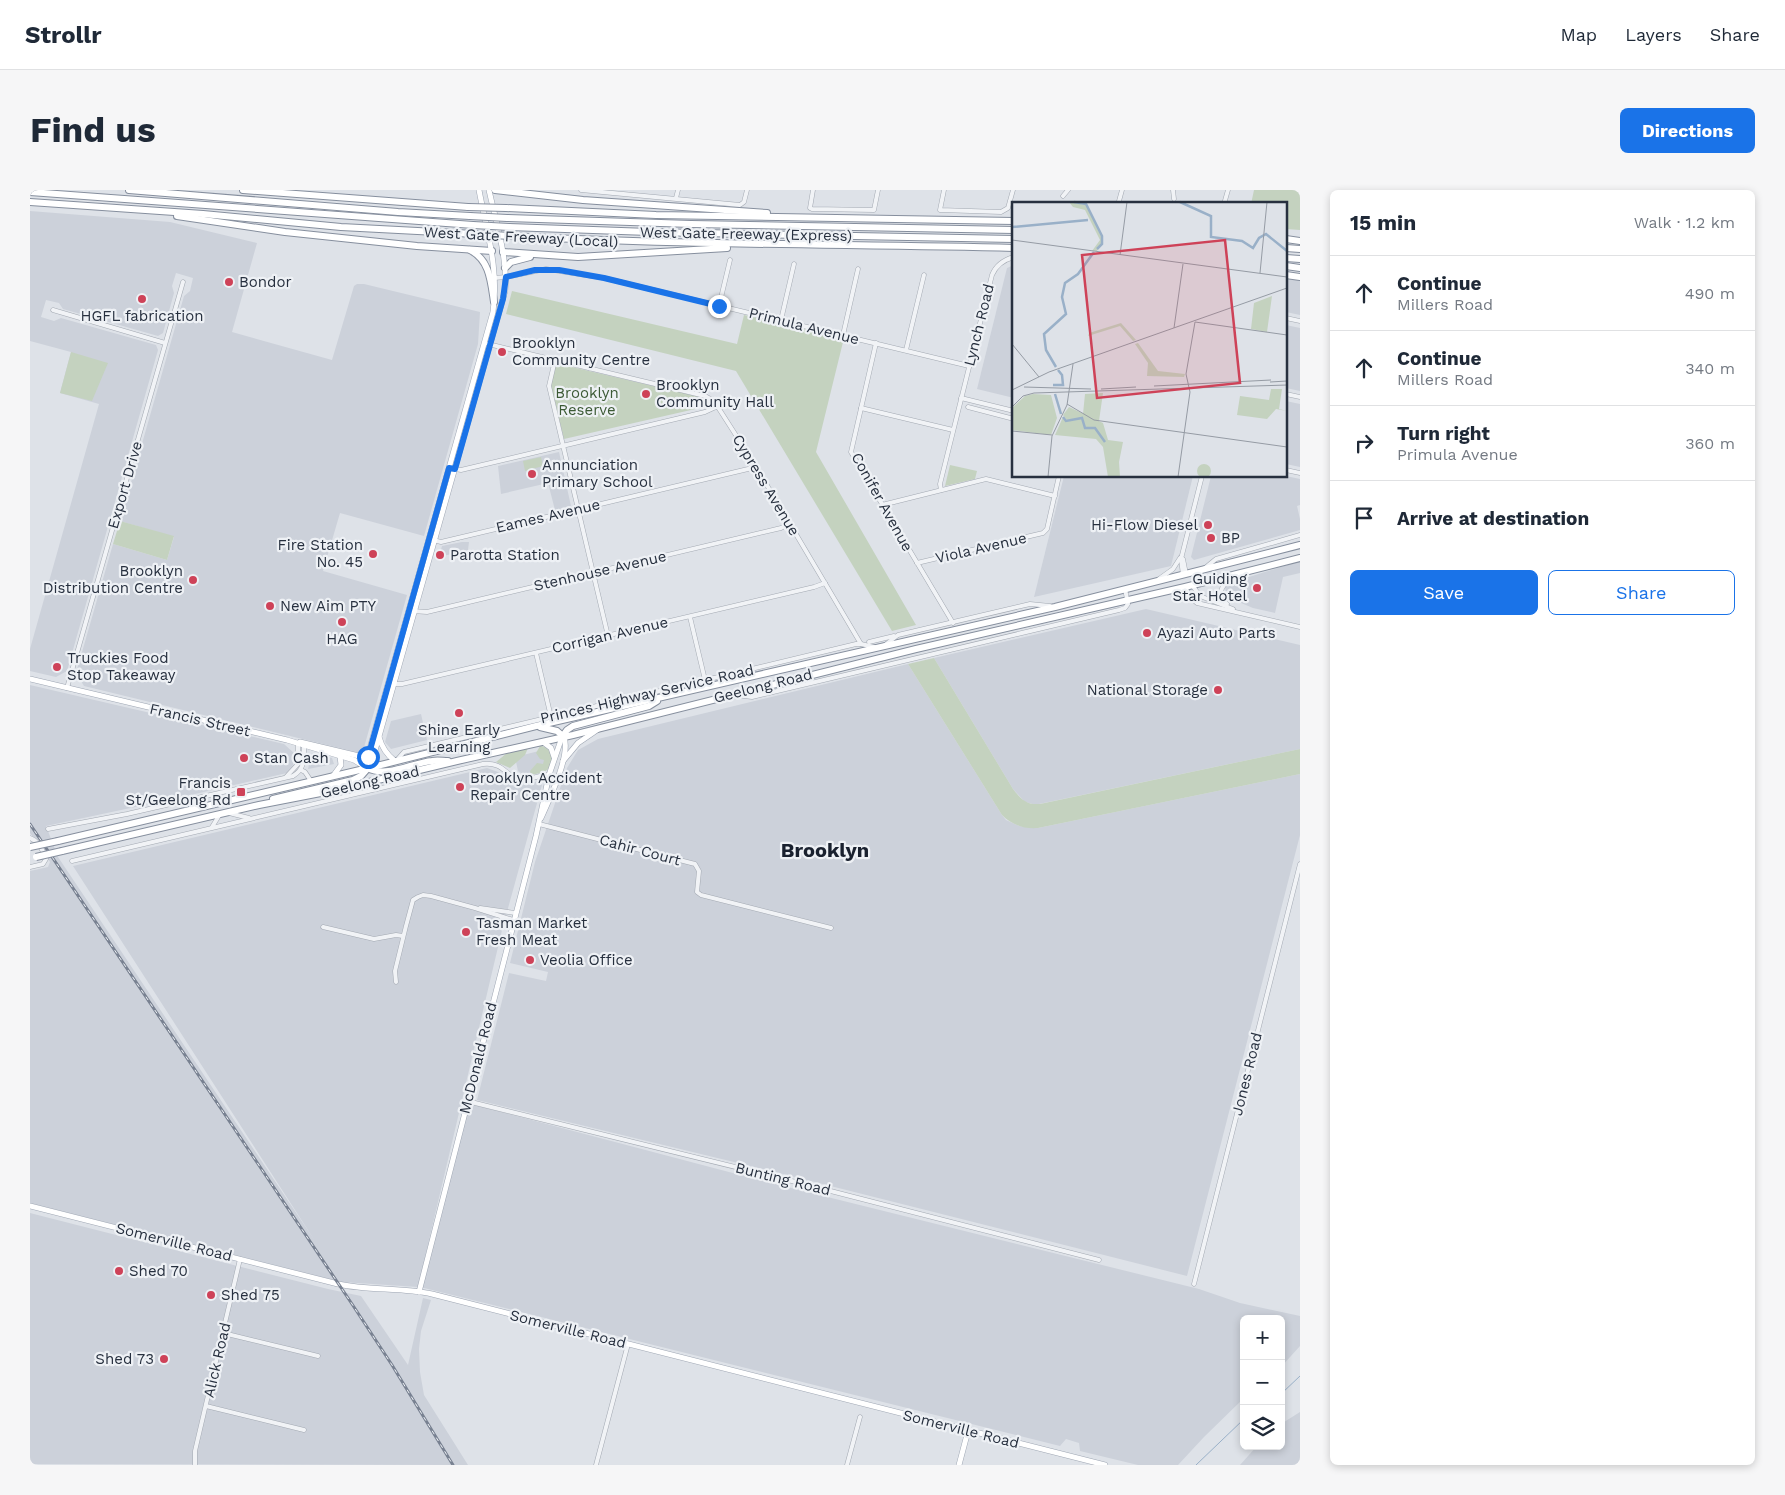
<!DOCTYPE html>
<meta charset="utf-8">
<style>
:root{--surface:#fff;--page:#f6f6f7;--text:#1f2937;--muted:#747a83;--line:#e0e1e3;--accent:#1a73e8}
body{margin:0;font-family:"Work Sans",sans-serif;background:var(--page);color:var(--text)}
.controls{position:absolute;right:15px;bottom:15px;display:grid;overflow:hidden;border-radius:8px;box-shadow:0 2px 8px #0003}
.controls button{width:45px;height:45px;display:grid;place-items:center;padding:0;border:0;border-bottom:1px solid var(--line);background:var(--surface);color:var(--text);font:25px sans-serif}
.stop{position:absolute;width:15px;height:15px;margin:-11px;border:4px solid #1a73e8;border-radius:50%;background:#fff}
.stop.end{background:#1a73e8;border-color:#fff;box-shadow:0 1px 5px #0008}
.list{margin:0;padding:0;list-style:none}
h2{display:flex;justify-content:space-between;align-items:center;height:65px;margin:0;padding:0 20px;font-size:21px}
h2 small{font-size:16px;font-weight:400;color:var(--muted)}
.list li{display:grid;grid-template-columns:32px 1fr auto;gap:15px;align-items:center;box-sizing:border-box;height:75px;padding:0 20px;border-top:1px solid var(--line)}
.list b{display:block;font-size:19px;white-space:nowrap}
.list p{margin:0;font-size:16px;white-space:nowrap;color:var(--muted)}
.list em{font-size:16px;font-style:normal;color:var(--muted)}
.actions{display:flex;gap:10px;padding:15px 20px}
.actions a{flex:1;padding:11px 0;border:1px solid var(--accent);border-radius:8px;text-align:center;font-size:18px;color:var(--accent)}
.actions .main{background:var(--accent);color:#fff}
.icon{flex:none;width:28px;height:28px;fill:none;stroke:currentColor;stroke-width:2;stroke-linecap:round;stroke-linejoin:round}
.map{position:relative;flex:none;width:1270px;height:1275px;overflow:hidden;border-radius:8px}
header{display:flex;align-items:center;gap:30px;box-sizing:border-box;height:70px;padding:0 25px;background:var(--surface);border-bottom:1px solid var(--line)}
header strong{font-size:24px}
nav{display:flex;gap:28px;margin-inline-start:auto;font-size:18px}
.intro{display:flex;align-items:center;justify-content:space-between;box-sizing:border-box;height:120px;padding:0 30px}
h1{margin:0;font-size:35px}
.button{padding:12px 22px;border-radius:8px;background:var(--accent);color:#fff;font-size:18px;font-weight:700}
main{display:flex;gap:30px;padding:0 30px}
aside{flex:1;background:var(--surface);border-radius:8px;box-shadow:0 2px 8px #0003}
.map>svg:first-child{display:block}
.built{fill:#ccd1da}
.green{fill:#c4d2bf}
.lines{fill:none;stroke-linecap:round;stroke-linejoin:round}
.stream{stroke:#99b0c8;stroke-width:1}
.minor-casing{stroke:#a3a9b2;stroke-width:5}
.major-casing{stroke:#9ea6b3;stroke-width:6}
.highway-casing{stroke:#868f9e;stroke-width:8}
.minor{stroke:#f1f3f6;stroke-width:4}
.major{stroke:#fff;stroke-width:5}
.highway{stroke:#fff;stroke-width:6}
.rail-casing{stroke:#788191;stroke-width:3}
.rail{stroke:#eef1f5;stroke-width:1;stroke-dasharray:4;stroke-linecap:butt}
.highway-bridge-casing{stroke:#868f9e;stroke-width:8;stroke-linecap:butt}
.highway-bridge{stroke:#fff;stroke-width:6}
.route{stroke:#1a73e8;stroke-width:6}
.poi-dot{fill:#ce4258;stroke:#eef1f5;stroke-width:2}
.labels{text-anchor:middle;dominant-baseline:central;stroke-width:4.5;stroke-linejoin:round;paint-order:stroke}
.street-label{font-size:15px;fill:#27303f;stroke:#eef1f5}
.poi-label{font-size:15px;fill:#27303f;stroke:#eef1f5;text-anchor:start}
.park-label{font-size:15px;fill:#3c5a35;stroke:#eef1f5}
.district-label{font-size:20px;font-weight:bold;fill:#1a212f;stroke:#eef1f5}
.inset-river{fill:none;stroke:#99b0c8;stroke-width:2.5}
.inset-road{fill:none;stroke:#959ba4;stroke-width:1}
.view{fill:#ce4258;fill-opacity:0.15;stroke:#ce4258;stroke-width:2.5}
.inset-edge{fill:none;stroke:#27303f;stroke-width:2.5}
</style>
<header>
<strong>Strollr</strong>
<nav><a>Map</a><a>Layers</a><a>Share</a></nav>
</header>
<div class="intro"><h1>Find us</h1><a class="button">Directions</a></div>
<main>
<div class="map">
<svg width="1270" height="1275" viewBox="0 0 1270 1275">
<rect width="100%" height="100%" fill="#dee2e8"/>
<!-- built -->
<g class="built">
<polygon points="0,21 140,32 227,53 202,142 302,170 324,96 327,94 334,94 450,122 448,154 394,346 310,323 293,381 377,405 333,561 330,563 54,496 46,483 83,354 137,370 144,347 90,331 154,106 160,101 163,88 146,83 142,96 144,103 133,143 128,146 33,119 29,113 16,110 11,127 24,131 31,128 126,155 128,160 37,481 26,487 0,481 0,459 69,214 30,203 41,162 0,151"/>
<polygon points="984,75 984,208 947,199 977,78"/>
<polygon points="1256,84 1270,86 1270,125 1256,122"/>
<polygon points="1256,135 1270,138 1270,201 1256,198"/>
<polygon points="1256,211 1270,214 1270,277 1256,274"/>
<polygon points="529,262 541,316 525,320 518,293 471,304 468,276"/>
<polygon points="1034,286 1163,286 1141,376 1004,407"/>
<polygon points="1181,286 1256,286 1270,289 1270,315 1267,316 1270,329 1270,340 1164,370 1161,367"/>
<polygon points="432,352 439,352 438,360 409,367 412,356"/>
<polygon points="1270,371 1270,383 1253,387 1245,423 1223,418 1197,407 1195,397 1203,392"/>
<polygon points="1116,419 1270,455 1270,559 1009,614 1003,614 995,612 983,599 904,468"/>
<polygon points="878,474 972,625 976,630 989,636 1008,638 1270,584 1270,645 1157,1086 745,982 447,910 479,783 516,791 518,782 480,773 505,672 537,578 548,560 568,549"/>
<polygon points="0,495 254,554 265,564 263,575 257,583 152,607 16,636 28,667 285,1051 43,676 457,578 476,585 484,597 509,591 512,595 472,740 388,1097 312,1092 0,1013 0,681 18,677 20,672 0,643"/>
<polygon points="391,524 397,550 361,559 355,552 361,531"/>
<polygon points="513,560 515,579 494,585 488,581 485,567"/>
<polygon points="282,563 302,568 304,574 278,579"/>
<polygon points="437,913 741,993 1169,1099 1210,1113 1270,1126 1270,1156 1251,1177 1251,1129 1214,1129 1214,1208 1174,1247 1148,1275 1108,1275 1050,1261 1049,1253 1036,1249 1030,1256 390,1097"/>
<polygon points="0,1023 298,1099 331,1106 378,1175 393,1108 401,1110 391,1141 389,1159 390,1182 394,1205 438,1275 0,1274"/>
<polygon points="1270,1222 1270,1275 1210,1275 1227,1256 1251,1256 1251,1234"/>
</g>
<!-- green -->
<g class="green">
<polygon points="1224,0 1270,0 1270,40 1256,39 1256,14 1221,14"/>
<polygon points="482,101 707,154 714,125 814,148 786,262 886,435 862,441 706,181 476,124"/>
<polygon points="41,162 78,173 62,211 30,203"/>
<polygon points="525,173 670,207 677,210 677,214 674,217 534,249 521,196"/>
<polygon points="511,267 513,276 495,281 493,271"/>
<polygon points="920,275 947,281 945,289 915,296"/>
<polygon points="90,331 144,346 137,370 83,354"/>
<path d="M 904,468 L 983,599 C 991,609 996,615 1010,614 L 1270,559 L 1270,584 L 1008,638 C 994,639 982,635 972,625 L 878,474 Z"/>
<path d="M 510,556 C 523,556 524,574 517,580 C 513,583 505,584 501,585 L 500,581 L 507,573 L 513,574 L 514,570 L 510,569 L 506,563 Z"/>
<polygon points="498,558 495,565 480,578 466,572 477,563"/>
</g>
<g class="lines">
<!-- stream -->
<g class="stream">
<polyline points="1251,1204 1270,1186"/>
<polyline points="1166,1275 1214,1229"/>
</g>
<!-- minor casing -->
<g class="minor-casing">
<g id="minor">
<polyline points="551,0 710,15 714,12 717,0"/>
<polyline points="783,0 780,18 782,19 844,20 848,0"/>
<polyline points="914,0 910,20 971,22 978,18 983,0"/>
<polyline points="1143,0 1144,9"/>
<polyline points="1033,6 1038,0"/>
<polyline points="646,8 648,0"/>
<polyline points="1089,11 1092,0"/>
<polyline points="1194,14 1198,0"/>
<polyline points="464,88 476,87 516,79 574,88 939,176"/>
<polyline points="689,116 700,70"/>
<polyline points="23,120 135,153"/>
<polyline points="1256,128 1270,131"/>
<polyline points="751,130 764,74"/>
<polyline points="813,145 828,79"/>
<polyline points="846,153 821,262 923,433"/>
<polyline points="458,154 675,206 684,211 725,275 831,454"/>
<polyline points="876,160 894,85"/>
<polyline points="525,170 519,196 578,446"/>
<polyline points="1256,204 1270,207"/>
<polyline points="931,208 984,221"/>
<polyline points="938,217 984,229"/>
<polyline points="831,218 923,240"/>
<polyline points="419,278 431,280 675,222 688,216"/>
<polyline points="1256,280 1270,283"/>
<path d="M 911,300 L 910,294 L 962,85 C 966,75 973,70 984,67"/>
<polyline points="852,315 956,289 1025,306"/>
<polyline points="399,349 411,352 718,279 725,275"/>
<polyline points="1153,369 1156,384"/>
<polyline points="887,373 1013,343 1017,339 1029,286"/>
<polyline points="1175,378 1186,369 1270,345"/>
<polyline points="1153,385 1151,369 1172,286"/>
<polyline points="1129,389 1143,379 1150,368"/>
<polyline points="1162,395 1170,406 1203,419"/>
<polyline points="1155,397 1160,407 1167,413 1270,437"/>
<path d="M 1197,414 C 1184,405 1193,395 1202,386"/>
<polyline points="382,421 397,422 751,338 759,334"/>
<polyline points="660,427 675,490"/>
<polyline points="839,452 864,446"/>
<polyline points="855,455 868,445 1000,414 1020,416"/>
<polyline points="506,463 521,527"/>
<polyline points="364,494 372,494 784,397 795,393"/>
<polyline points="37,498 153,92"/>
<polyline points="706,505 722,507 1089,420 1095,418 1098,414 1095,399"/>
<polyline points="366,571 374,562 826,454 831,454 844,457"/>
<polyline points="271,580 275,582 281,591"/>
<polyline points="256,587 268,574 268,554"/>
<polyline points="199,623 219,628"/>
<polyline points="509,634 665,674 669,681 667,702 671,705 801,738"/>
<polyline points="182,637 190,624"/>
<path d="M 18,639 L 97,624 L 263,586 C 275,579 274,569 274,556"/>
<path d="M 0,648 C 9,651 13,660 16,669 L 13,674 L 0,677"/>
<path d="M 42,671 L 453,574 C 473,572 474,584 488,589 C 498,592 509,584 519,585"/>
<polyline points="450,718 485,723"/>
<polyline points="293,737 344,749 366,745 373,746"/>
<polyline points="366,792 365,781 376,736 383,710 388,707 393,705 401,706 445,718 483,730"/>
<polyline points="437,911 750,988 1069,1070"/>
<polyline points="1164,1094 1270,674"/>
<polyline points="193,1143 288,1166"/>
<polyline points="176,1216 274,1240"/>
<polyline points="165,1275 165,1261 210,1069"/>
<polyline points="566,1275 598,1154"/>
<polyline points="817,1275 830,1227"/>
</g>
</g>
<!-- major casing -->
<g class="major-casing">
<g id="major">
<polyline points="0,489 257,550 324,570 337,578"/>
<path d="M 349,547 C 352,558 357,565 365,571"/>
<polyline points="270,552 329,566 338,567"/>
<polyline points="513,552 521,558 524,567"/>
<polyline points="533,571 548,553 567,540"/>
<path d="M 337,578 L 338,565 L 463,122 C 469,78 457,43 449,0"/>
<path d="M 338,578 L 344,564 L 475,101 C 478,67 466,33 459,0"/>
<polyline points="303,586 311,575 310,566"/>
<path d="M 511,628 C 519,610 541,565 534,547"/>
<path d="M 0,1016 L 308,1094 C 339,1101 371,1097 402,1104 L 1075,1275"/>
<polyline points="389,1102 506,646 519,585 532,547"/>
<polyline points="929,1275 938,1241"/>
</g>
</g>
<!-- highway casing -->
<g class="highway-casing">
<g id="highway">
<polyline points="99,0 368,22 440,26"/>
<polyline points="213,0 438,17"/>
<polyline points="465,0 553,10 737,23"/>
<polyline points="0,2 443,35"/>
<polyline points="0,12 173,24 311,37 445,44"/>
<polyline points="476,18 626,25 984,31"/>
<polyline points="147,26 255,42 387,56 462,61"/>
<polyline points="477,28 661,34 984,40"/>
<polyline points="479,37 619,42 984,49"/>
<path d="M 481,46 C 648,55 816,54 984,58"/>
<polyline points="1256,49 1270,51"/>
<polyline points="1256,58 1270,59"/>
<path d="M 440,60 C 460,70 461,92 464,112"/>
<polyline points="473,62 548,67 697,58"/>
<polyline points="1256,68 1270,69"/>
<polyline points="1256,76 1270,78"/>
<polyline points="475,78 481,72 500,67"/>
<polyline points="1256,85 1270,87"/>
<polyline points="510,537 527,541 534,547"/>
<polyline points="532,547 537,540 543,536 619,516 627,511"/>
<path d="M 337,578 C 358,588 381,573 402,571 C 407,570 413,571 418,571"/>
<polyline points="243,609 323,590 331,586 338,578"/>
<polyline points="28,651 355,574 506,536 1025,417 1270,355"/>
<polyline points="32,661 229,615 306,600 427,571 543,545 886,459 1155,397 1270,368"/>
</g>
</g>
<!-- minor -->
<use href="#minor" class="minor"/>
<!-- major -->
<use href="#major" class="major"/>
<!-- highway -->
<use href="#highway" class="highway"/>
<!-- rail casing -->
<g class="rail-casing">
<polyline id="rail" points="0,634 322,1114 362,1175 423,1275"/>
</g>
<!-- rail -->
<use href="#rail" class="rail"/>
<!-- highway-bridge casing -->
<g class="highway-bridge-casing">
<g id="highway-bridge">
<polyline points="438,17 476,18"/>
<polyline points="440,26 477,28"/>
<polyline points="443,35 479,37"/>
<polyline points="445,44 481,46"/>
<polyline points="0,657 28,651"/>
<polyline points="6,667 32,661"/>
</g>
</g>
<!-- highway-bridge -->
<use href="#highway-bridge" class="highway-bridge"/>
</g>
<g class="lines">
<!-- route -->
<polyline class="route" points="338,567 419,278 425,279 473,109 476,87 505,80 529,80 574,88 689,116"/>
</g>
<!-- markers -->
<g class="poi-dot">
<circle cx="199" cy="92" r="5"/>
<circle cx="112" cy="109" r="5"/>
<circle cx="472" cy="162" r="5"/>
<circle cx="616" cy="204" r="5"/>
<circle cx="502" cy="284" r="5"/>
<circle cx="1178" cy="335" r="5"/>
<circle cx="1181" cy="348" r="5"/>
<circle cx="343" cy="364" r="5"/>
<circle cx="410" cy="365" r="5"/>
<circle cx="163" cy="390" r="5"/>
<circle cx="1227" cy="398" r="5"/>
<circle cx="240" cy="416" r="5"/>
<circle cx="312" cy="432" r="5"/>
<circle cx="1117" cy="443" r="5"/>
<circle cx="27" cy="477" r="5"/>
<circle cx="1188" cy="500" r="5"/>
<circle cx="429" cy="523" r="5"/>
<circle cx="214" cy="568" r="5"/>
<circle cx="430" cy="597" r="5"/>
<rect x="206" y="597" width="10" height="10" rx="2.5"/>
<circle cx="436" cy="742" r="5"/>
<circle cx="500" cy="770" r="5"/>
<circle cx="89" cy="1081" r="5"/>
<circle cx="181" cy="1105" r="5"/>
<circle cx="134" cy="1169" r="5"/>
</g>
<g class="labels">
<!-- street labels -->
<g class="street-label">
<text transform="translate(716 44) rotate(1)">West Gate Freeway (Express)</text>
<text transform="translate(491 47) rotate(3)">West Gate Freeway (Local)</text>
<text transform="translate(949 135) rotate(-76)">Lynch Road</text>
<text transform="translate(774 136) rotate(14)">Primula Avenue</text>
<text transform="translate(95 295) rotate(-74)">Export Drive</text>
<text transform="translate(736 295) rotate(59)">Cypress Avenue</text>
<text transform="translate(852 312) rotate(61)">Conifer Avenue</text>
<text transform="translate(518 326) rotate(-13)">Eames Avenue</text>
<text transform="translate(951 358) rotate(-13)">Viola Avenue</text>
<text transform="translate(570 381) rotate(-13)">Stenhouse Avenue</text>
<text transform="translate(580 445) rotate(-13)">Corrigan Avenue</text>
<text transform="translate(733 496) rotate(-14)">Geelong Road</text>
<text transform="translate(617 504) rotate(-13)">Princes Highway Service Road</text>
<text transform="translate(170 530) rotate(13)">Francis Street</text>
<text transform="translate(340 592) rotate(-13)">Geelong Road</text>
<text transform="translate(610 660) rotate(15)">Cahir Court</text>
<text transform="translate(448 868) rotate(-76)">McDonald Road</text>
<text transform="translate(1217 884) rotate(-76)">Jones Road</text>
<text transform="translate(753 989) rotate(14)">Bunting Road</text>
<text transform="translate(144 1052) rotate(14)">Somerville Road</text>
<text transform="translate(538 1139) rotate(14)">Somerville Road</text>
<text transform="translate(187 1170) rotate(-77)">Alick Road</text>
<text transform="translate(931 1239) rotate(14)">Somerville Road</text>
</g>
<!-- poi labels -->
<g class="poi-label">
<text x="209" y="92">Bondor</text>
<text x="112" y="126" text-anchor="middle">HGFL fabrication</text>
<text x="482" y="153">Brooklyn<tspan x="482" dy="17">Community Centre</tspan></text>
<text x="626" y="195">Brooklyn<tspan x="626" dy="17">Community Hall</tspan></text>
<text x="512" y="275">Annunciation<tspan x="512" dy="17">Primary School</tspan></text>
<text x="1168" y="335" text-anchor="end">Hi-Flow Diesel</text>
<text x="1191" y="348">BP</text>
<text x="333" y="355" text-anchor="end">Fire Station<tspan x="333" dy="17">No. 45</tspan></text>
<text x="420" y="365">Parotta Station</text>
<text x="153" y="381" text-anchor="end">Brooklyn<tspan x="153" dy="17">Distribution Centre</tspan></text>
<text x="1217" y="389" text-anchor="end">Guiding<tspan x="1217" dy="17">Star Hotel</tspan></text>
<text x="250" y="416">New Aim PTY</text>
<text x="1127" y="443">Ayazi Auto Parts</text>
<text x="312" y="449" text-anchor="middle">HAG</text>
<text x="37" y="468">Truckies Food<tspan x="37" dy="17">Stop Takeaway</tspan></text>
<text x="1178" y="500" text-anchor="end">National Storage</text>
<text x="429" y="540" text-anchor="middle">Shine Early<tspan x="429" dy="17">Learning</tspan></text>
<text x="224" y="568">Stan Cash</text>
<text x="440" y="588">Brooklyn Accident<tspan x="440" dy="17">Repair Centre</tspan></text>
<text x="201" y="593" text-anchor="end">Francis<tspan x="201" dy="17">St/Geelong Rd</tspan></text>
<text x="446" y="733">Tasman Market<tspan x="446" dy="17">Fresh Meat</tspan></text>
<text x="510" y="770">Veolia Office</text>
<text x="99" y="1081">Shed 70</text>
<text x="191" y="1105">Shed 75</text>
<text x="124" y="1169" text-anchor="end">Shed 73</text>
</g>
<!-- park labels -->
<g class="park-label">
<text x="557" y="203">Brooklyn<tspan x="557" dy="17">Reserve</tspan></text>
</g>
<!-- district labels -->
<g class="district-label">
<text x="795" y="660">Brooklyn</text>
</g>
</g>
<!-- overview -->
<g transform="translate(982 12)">
<rect width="275" height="275" fill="#dee2e8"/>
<path d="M 57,0 L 74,3 L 91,38 L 85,49 L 80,49 L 88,38 L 73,8 L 61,5 ZM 260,94 L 255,130 L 239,127 L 242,101 ZM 109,121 L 124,138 L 121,139 L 108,124 L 76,134 L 77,131 ZM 126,141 L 146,169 L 173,172 L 172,175 L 135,174 L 136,161 L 123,142 ZM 259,187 L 270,187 L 267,207 L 275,209 L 264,207 L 255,217 L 225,213 L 228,194 L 257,198 ZM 91,191 L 87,219 L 71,212 L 73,192 ZM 21,192 L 39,193 L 45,216 L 39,233 L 0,228 L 0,206 L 13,194 ZM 57,205 L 91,221 L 96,238 L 111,240 L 107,260 L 108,275 L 96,275 L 91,245 L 84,237 L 43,233 L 51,215 L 54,219 L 60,218 L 55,218 L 51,213 ZM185 269a7 7 0 1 1 14 0a7 7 0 1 1-14 0Z" fill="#c4d2bf"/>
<path class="inset-river" d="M 62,0 L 74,2 L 90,34 L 90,42 L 85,47M 168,0 L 199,14 L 199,35 L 230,39 L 241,46 L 247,36 L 254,32 L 275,49M 0,25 L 76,18M 44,165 L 34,148 L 32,132 L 54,112 L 50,95 L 53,81 L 66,72 L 82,50M 41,183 L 51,183 L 50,173 L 46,168M 43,192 L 49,212M 51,215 L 54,219 L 70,216 L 73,226 L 83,226 L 93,240"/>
<path class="inset-road" d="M 0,38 L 275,75M 108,53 L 115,0M 248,71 L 255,0M 162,126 L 171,62M 0,142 L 27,175M 258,180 L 275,179M 142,184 L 259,178M 12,185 L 79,187M 89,187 L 124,185M 0,188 L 37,170 L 275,86M 55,202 L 82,218 L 275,245M 0,205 L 11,194 L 22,191 L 275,183M 0,229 L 40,233M 36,275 L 40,234 L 55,203 L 61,162M 166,275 L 178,190 L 174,172 L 183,120 L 275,133"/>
<path class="view" d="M 213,38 L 228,181 L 85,196 L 70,53 Z"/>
<rect width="275" height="275" class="inset-edge"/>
</g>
</svg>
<div class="controls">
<button>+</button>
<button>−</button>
<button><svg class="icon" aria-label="layers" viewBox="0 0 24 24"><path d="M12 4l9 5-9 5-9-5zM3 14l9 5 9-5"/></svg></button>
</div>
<div class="stop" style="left:338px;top:567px"></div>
<div class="stop end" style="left:689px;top:116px"></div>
</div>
<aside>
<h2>15 min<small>Walk · 1.2 km</small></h2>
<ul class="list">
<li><svg class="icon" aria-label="ahead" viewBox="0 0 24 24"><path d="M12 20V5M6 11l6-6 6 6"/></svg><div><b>Continue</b><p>Millers Road</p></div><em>490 m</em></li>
<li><svg class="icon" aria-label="ahead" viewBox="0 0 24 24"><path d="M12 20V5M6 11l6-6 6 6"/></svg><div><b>Continue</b><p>Millers Road</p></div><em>340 m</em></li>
<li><svg class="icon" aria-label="right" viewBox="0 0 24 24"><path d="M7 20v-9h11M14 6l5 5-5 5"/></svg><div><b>Turn right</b><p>Primula Avenue</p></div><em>360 m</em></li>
<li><svg class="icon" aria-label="arrive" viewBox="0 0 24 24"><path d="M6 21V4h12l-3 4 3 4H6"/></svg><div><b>Arrive at destination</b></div></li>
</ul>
<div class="actions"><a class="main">Save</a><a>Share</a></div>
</aside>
</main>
